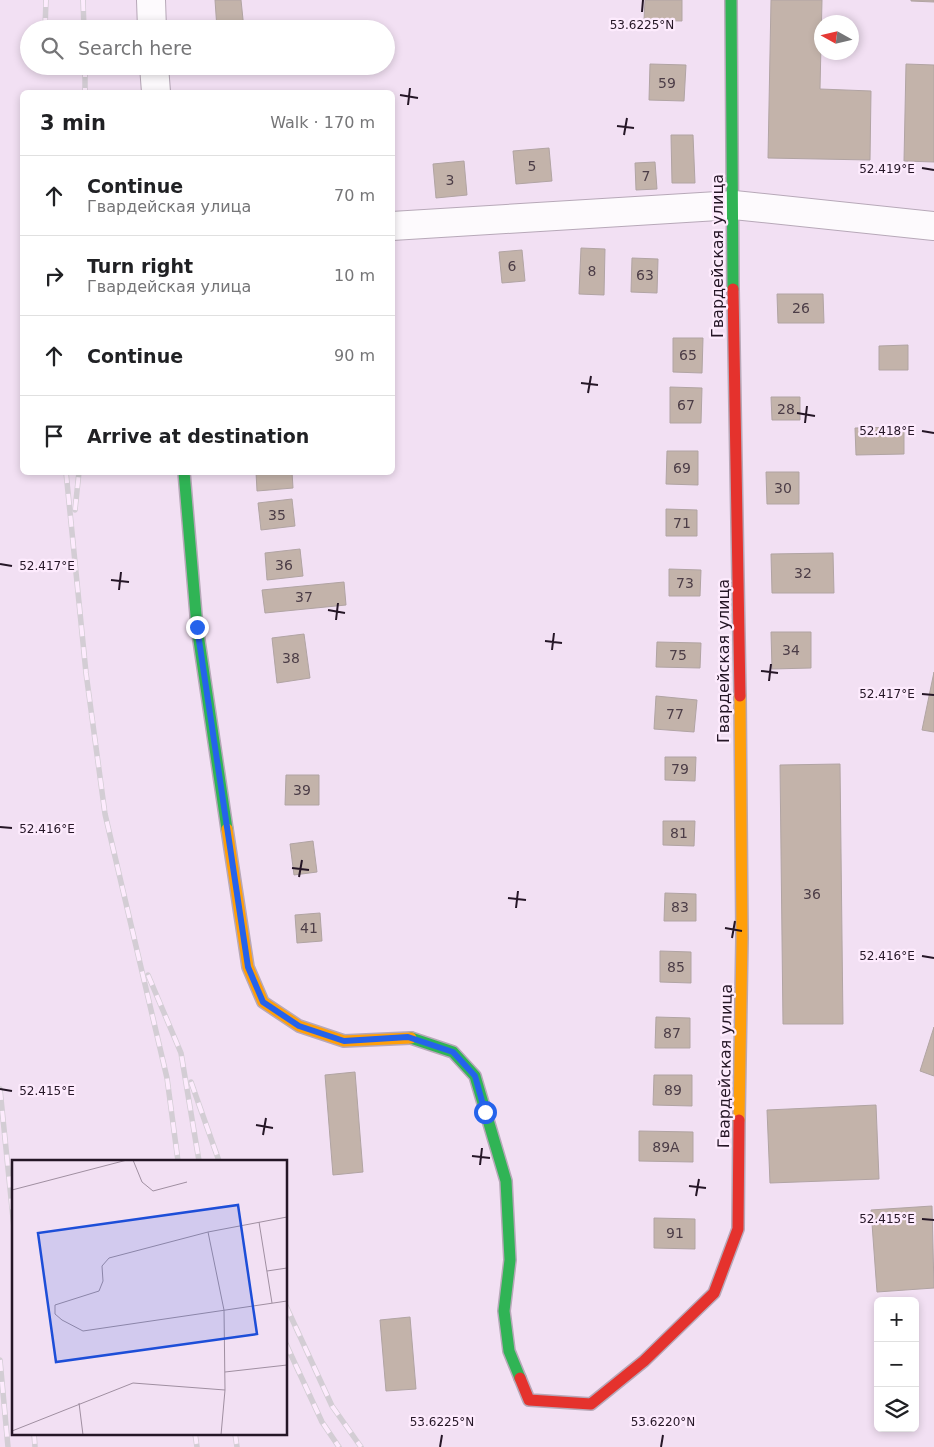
<!DOCTYPE html>
<meta charset="utf-8">
<style>
:root{--surface:#fff;--page:#f2f2f2;--text:#202124;--muted:#757577;--line:#e0e0e0}
body{margin:0;font-family:"DejaVu Sans",sans-serif;background:var(--page);color:var(--text)}
.controls{position:absolute;right:15px;bottom:15px;display:grid;overflow:hidden;border-radius:8px;box-shadow:0 2px 8px #0003}
.controls button{width:45px;height:45px;display:grid;place-items:center;padding:0;border:0;border-bottom:1px solid var(--line);background:var(--surface);color:var(--text);font:25px sans-serif}
.compass{position:absolute;left:814px;top:15px;width:45px;height:45px;border-radius:50%;background:var(--surface);box-shadow:0 2px 8px #0003;rotate:278deg}
.stop{position:absolute;width:15px;height:15px;margin:-11px;border:4px solid #2563eb;border-radius:50%;background:#fff}
.stop.end{background:#2563eb;border-color:#fff;box-shadow:0 1px 5px #0008}
.list{margin:0;padding:0;list-style:none}
h2{display:flex;justify-content:space-between;align-items:center;height:65px;margin:0;padding:0 20px;font-size:21px}
h2 small{font-size:16px;font-weight:400;color:var(--muted)}
.list li{display:grid;grid-template-columns:32px 1fr auto;gap:15px;align-items:center;box-sizing:border-box;height:80px;padding:0 20px;border-top:1px solid var(--line)}
.list b{display:block;font-size:19px;white-space:nowrap}
.list p{margin:0;font-size:16px;white-space:nowrap;color:var(--muted)}
.list em{font-size:16px;font-style:normal;color:var(--muted)}
.icon{flex:none;width:28px;height:28px;fill:none;stroke:currentColor;stroke-width:2;stroke-linecap:round;stroke-linejoin:round}
.map{position:relative;flex:none;width:934px;height:1447px;overflow:hidden}
.search{position:absolute;background:var(--surface);box-shadow:0 2px 8px #0003;left:20px;top:20px;width:375px;height:55px;display:flex;align-items:center;gap:12px;box-sizing:border-box;padding:0 18px;border-radius:28px;color:var(--muted);font-size:19px}
.panel{position:absolute;background:var(--surface);box-shadow:0 2px 8px #0003;left:20px;top:90px;width:375px;height:385px;border-radius:8px}
.map>svg:first-child{display:block}
.building{fill:#c3b3aa;stroke:#b1a4a3}
.lines{fill:none;stroke-linecap:round;stroke-linejoin:round}
.street-casing{stroke:#b7a8b8;stroke-width:30}
.fast-casing{stroke:#b7a8b8;stroke-width:14}
.slow-casing{stroke:#b7a8b8;stroke-width:14}
.jam-casing{stroke:#b7a8b8;stroke-width:14}
.street{stroke:#fdfafd;stroke-width:28}
.fast{stroke:#30b455;stroke-width:11}
.slow{stroke:#ff9f0a;stroke-width:11}
.jam{stroke:#e5322d;stroke-width:11}
.rail-casing{stroke:#d3cdd4;stroke-width:5.5}
.rail{stroke:#fdebfd;stroke-width:4;stroke-dasharray:11;stroke-linecap:butt}
.route{stroke:#2563eb;stroke-width:6}
.ticks{fill:none;stroke:#251626;stroke-width:2}
.labels{text-anchor:middle;dominant-baseline:central;stroke-width:4.5;stroke-linejoin:round;paint-order:stroke}
.number-label{font-size:14px;fill:#4c3d47}
.street-label{font-size:16px;fill:#251626;stroke:#fdebfd}
.inset-road{fill:none;stroke:#a08fa1;stroke-width:1}
.view{fill:#1d4ed8;fill-opacity:0.15;stroke:#1d4ed8;stroke-width:2.5}
.inset-edge{fill:none;stroke:#251626;stroke-width:2.5}
.ticks-label{font-size:12px;text-anchor:middle;fill:#251626;stroke:#fdebfd;stroke-width:4.5;stroke-linejoin:round;paint-order:stroke}
</style>
<div class="map">
<svg width="934" height="1447" viewBox="0 0 934 1447">
<rect width="100%" height="100%" fill="#f2e0f3"/>
<!-- building -->
<g class="building">
<polygon points="215,0 241,0 244,29 217,29"/>
<polygon points="645,0 682,0 682,21 644,20"/>
<polygon points="771,0 822,0 820,89 871,91 870,160 768,158"/>
<polygon points="911,0 934,0 934,2 911,1"/>
<polygon points="650,64 686,65 684,101 649,100"/>
<polygon points="906,64 934,65 934,162 904,161"/>
<polygon points="671,135 693,135 695,183 672,183"/>
<polygon points="549,148 552,181 516,184 513,151"/>
<polygon points="464,161 467,195 436,198 433,164"/>
<polygon points="655,162 657,189 636,190 635,163"/>
<polygon points="581,248 605,249 604,295 579,294"/>
<polygon points="522,250 525,281 502,283 499,252"/>
<polygon points="632,258 658,259 657,293 631,292"/>
<polygon points="777,294 823,294 824,323 778,323"/>
<polygon points="673,338 703,338 702,373 673,372"/>
<polygon points="908,345 908,370 879,370 879,346"/>
<polygon points="670,387 702,388 701,423 670,423"/>
<polygon points="771,397 800,397 800,420 772,420"/>
<polygon points="904,427 904,454 856,455 855,428"/>
<polygon points="667,451 698,451 698,485 666,484"/>
<polygon points="256,472 292,472 293,488 257,491"/>
<polygon points="766,472 799,472 799,504 767,504"/>
<polygon points="292,499 295,526 261,530 258,503"/>
<polygon points="666,509 697,510 697,536 666,536"/>
<polygon points="300,549 303,576 267,580 265,553"/>
<polygon points="833,553 834,593 772,593 771,554"/>
<polygon points="669,569 701,570 700,596 669,596"/>
<polygon points="344,582 346,605 265,613 262,590"/>
<polygon points="771,632 811,632 811,668 772,669"/>
<polygon points="304,634 310,678 277,683 272,638"/>
<polygon points="657,642 701,643 700,668 656,667"/>
<polygon points="934,672 934,732 922,730"/>
<polygon points="656,696 697,700 694,732 654,729"/>
<polygon points="665,757 696,757 695,781 665,780"/>
<polygon points="840,764 843,1024 783,1024 780,765"/>
<polygon points="286,775 319,775 319,805 285,805"/>
<polygon points="663,821 695,821 694,846 663,845"/>
<polygon points="313,841 317,872 294,875 290,844"/>
<polygon points="665,893 696,894 696,921 664,921"/>
<polygon points="320,913 322,941 297,943 295,915"/>
<polygon points="660,951 691,952 691,983 660,982"/>
<polygon points="656,1017 690,1018 690,1048 655,1048"/>
<polygon points="934,1027 934,1076 920,1071"/>
<polygon points="355,1072 363,1172 333,1175 325,1075"/>
<polygon points="654,1075 692,1075 692,1106 653,1105"/>
<polygon points="876,1105 879,1179 770,1183 767,1110"/>
<polygon points="639,1131 693,1132 693,1162 639,1161"/>
<polygon points="932,1206 934,1288 877,1292 871,1210"/>
<polygon points="654,1218 695,1219 695,1249 654,1248"/>
<polygon points="410,1317 416,1389 386,1391 380,1320"/>
</g>
<g class="lines">
<!-- street casing -->
<g class="street-casing">
<g id="street">
<polyline points="151,0 152,29"/>
<polyline points="154,66 156,92"/>
<polyline points="392,226 734,205 934,226"/>
</g>
</g>
<!-- fast casing -->
<g class="fast-casing">
<g id="fast">
<polyline points="731,0 733,289"/>
<polyline points="184,472 197,627 227,829"/>
<polyline points="411,1038 453,1052 475,1076 506,1181 510,1260 504,1311 509,1351 520,1378"/>
</g>
</g>
<!-- slow casing -->
<g class="slow-casing">
<g id="slow">
<polyline points="227,829 248,967 263,1002 299,1026 344,1041 411,1038"/>
<polyline points="739,1120 742,938 740,696"/>
</g>
</g>
<!-- jam casing -->
<g class="jam-casing">
<g id="jam">
<polyline points="733,289 740,696"/>
<polyline points="520,1378 529,1400 591,1404 644,1361 714,1293 738,1229 739,1120"/>
</g>
</g>
<!-- street -->
<use href="#street" class="street"/>
<!-- fast -->
<use href="#fast" class="fast"/>
<!-- slow -->
<use href="#slow" class="slow"/>
<!-- jam -->
<use href="#jam" class="jam"/>
<!-- rail casing -->
<g class="rail-casing">
<g id="rail">
<polyline points="83,0 84,29"/>
<polyline points="45,29 46,0"/>
<polyline points="85,66 85,92"/>
<polyline points="66,472 86,673 105,814 167,1078 178,1161"/>
<polyline points="75,510 79,472"/>
<polyline points="148,975 181,1053 199,1161"/>
<polyline points="191,1082 219,1161"/>
<polyline points="0,1089 14,1228"/>
<polyline points="286,1306 332,1406 361,1447"/>
<polyline points="286,1344 322,1422 339,1447"/>
<polyline points="0,1360 8,1447"/>
<polyline points="34,1433 35,1447"/>
<polyline points="195,1433 197,1447"/>
<polyline points="235,1433 237,1447"/>
</g>
</g>
<!-- rail -->
<use href="#rail" class="rail"/>
</g>
<g class="lines">
<!-- route -->
<polyline class="route" points="197,627 248,967 263,1002 299,1026 344,1041 408,1037 453,1052 475,1076 485,1112"/>
</g>
<!-- ticks -->
<path class="ticks" d="M 642,12 L 643,0M 400,95 L 418,98M 408,105 L 410,88M 617,126 L 634,128M 624,135 L 627,118M 922,168 L 934,170M 581,383 L 598,385M 588,393 L 591,376M 797,413 L 815,416M 805,423 L 807,406M 922,431 L 934,433M 0,564 L 12,566M 111,580 L 129,582M 119,590 L 121,572M 328,610 L 345,613M 336,620 L 338,603M 545,641 L 562,643M 552,650 L 554,633M 761,671 L 778,673M 769,681 L 771,664M 922,694 L 934,695M 0,827 L 12,828M 292,868 L 309,870M 299,877 L 302,860M 508,898 L 526,900M 516,908 L 518,891M 725,928 L 742,931M 732,938 L 735,921M 922,956 L 934,958M 0,1089 L 12,1091M 256,1125 L 273,1128M 263,1135 L 266,1118M 472,1156 L 490,1158M 480,1165 L 482,1148M 689,1186 L 706,1188M 696,1196 L 699,1179M 922,1219 L 934,1220M 440,1447 L 442,1435M 661,1447 L 663,1435"/>
<g class="labels">
<!-- number labels -->
<g class="number-label">
<text x="667" y="83">59</text>
<text x="532" y="166">5</text>
<text x="646" y="176">7</text>
<text x="450" y="180">3</text>
<text x="512" y="266">6</text>
<text x="592" y="271">8</text>
<text x="645" y="275">63</text>
<text x="801" y="308">26</text>
<text x="688" y="355">65</text>
<text x="686" y="405">67</text>
<text x="786" y="409">28</text>
<text x="682" y="468">69</text>
<text x="783" y="488">30</text>
<text x="277" y="515">35</text>
<text x="682" y="523">71</text>
<text x="284" y="565">36</text>
<text x="803" y="573">32</text>
<text x="685" y="583">73</text>
<text x="304" y="597">37</text>
<text x="791" y="650">34</text>
<text x="678" y="655">75</text>
<text x="291" y="658">38</text>
<text x="675" y="714">77</text>
<text x="680" y="769">79</text>
<text x="302" y="790">39</text>
<text x="679" y="833">81</text>
<text x="812" y="894">36</text>
<text x="680" y="907">83</text>
<text x="309" y="928">41</text>
<text x="676" y="967">85</text>
<text x="672" y="1033">87</text>
<text x="673" y="1090">89</text>
<text x="666" y="1147">89А</text>
<text x="675" y="1233">91</text>
</g>
<!-- street labels -->
<g class="street-label">
<text transform="translate(717 256) rotate(-90)">Гвардейская улица</text>
<text transform="translate(723 661) rotate(-90)">Гвардейская улица</text>
<text transform="translate(725 1066) rotate(-89)">Гвардейская улица</text>
</g>
</g>
<!-- overview -->
<g transform="translate(12 1160)">
<rect width="275" height="275" fill="#f2e0f3"/>
<path class="inset-road" d="M 121,0 L 130,22 L 141,31 L 175,22M 0,30 L 115,0M 275,57 L 196,72 L 97,98 L 90,106 L 91,121 L 87,131 L 43,145 L 43,154 L 50,160 L 71,171 L 275,141M 247,62 L 260,143M 196,72 L 212,150 L 213,230 L 209,275M 255,111 L 275,108M 213,212 L 275,205M 67,243 L 71,275M 0,271 L 121,223 L 213,230"/>
<path class="view" d="M 226,45 L 245,174 L 44,202 L 26,73 Z"/>
<rect width="275" height="275" class="inset-edge"/>
</g>
<g class="ticks-label">
<text x="642" y="29">53.6225°N</text>
<text x="887" y="173">52.419°E</text>
<text x="887" y="435">52.418°E</text>
<text x="47" y="570">52.417°E</text>
<text x="887" y="698">52.417°E</text>
<text x="47" y="833">52.416°E</text>
<text x="887" y="960">52.416°E</text>
<text x="47" y="1095">52.415°E</text>
<text x="887" y="1223">52.415°E</text>
<text x="442" y="1426">53.6225°N</text>
<text x="663" y="1426">53.6220°N</text>
</g>
</svg>
<div class="controls">
<button>+</button>
<button>−</button>
<button><svg class="icon" aria-label="layers" viewBox="0 0 24 24"><path d="M12 4l9 5-9 5-9-5zM3 14l9 5 9-5"/></svg></button>
</div>
<svg class="compass" viewBox="-18 -18 36 36"><path d="M0-13l5 13h-10z" fill="#e53935"/><path d="M0 13l5-13h-10z" fill="#757577"/></svg>
<div class="stop" style="left:485px;top:1112px"></div>
<div class="stop end" style="left:197px;top:627px"></div>
<div class="search"><svg class="icon" aria-label="search" viewBox="0 0 24 24"><circle cx="10" cy="10" r="6"/><path d="M15 15l6 6"/></svg>Search here</div>
<section class="panel">
<h2>3 min<small>Walk · 170 m</small></h2>
<ul class="list">
<li><svg class="icon" aria-label="ahead" viewBox="0 0 24 24"><path d="M12 20V5M6 11l6-6 6 6"/></svg><div><b>Continue</b><p>Гвардейская улица</p></div><em>70 m</em></li>
<li><svg class="icon" aria-label="right" viewBox="0 0 24 24"><path d="M7 20v-9h11M14 6l5 5-5 5"/></svg><div><b>Turn right</b><p>Гвардейская улица</p></div><em>10 m</em></li>
<li><svg class="icon" aria-label="ahead" viewBox="0 0 24 24"><path d="M12 20V5M6 11l6-6 6 6"/></svg><div><b>Continue</b></div><em>90 m</em></li>
<li><svg class="icon" aria-label="arrive" viewBox="0 0 24 24"><path d="M6 21V4h12l-3 4 3 4H6"/></svg><div><b>Arrive at destination</b></div></li>
</ul>
</section>
</div>
